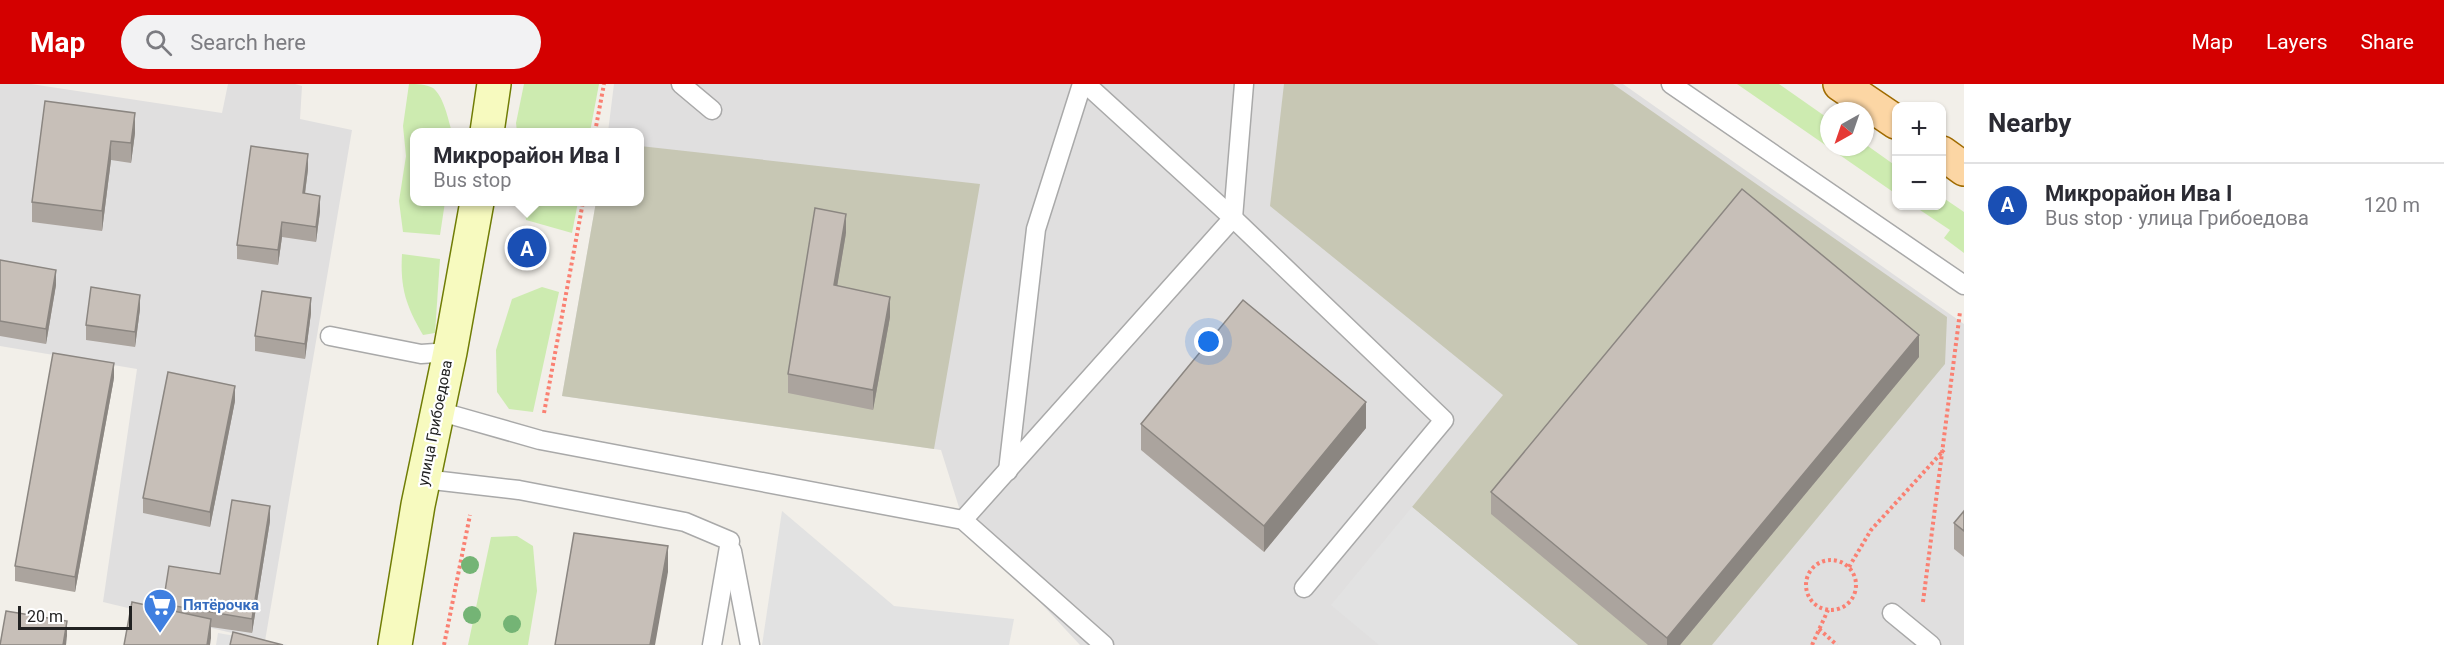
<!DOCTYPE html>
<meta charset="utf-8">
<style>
:root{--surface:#fff;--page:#f2f2f3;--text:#2b2b33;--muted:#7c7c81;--line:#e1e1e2;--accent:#d40000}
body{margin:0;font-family:Roboto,sans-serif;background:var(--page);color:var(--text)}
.controls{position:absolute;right:18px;top:18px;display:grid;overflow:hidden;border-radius:12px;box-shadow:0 2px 4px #0004}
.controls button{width:54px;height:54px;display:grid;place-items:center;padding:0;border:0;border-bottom:2px solid var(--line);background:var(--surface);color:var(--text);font:30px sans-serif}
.compass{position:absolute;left:1820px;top:18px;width:54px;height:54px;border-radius:50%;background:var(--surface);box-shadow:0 2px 4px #0004;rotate:220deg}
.scale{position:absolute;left:18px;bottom:15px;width:114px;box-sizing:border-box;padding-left:6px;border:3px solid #222;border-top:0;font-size:16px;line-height:21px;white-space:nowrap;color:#222;-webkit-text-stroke:4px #fff;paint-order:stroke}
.you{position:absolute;left:1209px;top:258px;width:21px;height:21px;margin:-15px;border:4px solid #fff;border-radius:50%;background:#1a73e8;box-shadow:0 0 0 9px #1a73e833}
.badge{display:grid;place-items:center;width:39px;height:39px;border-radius:50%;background:var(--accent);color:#fff;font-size:20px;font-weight:700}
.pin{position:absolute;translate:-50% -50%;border:3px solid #fff;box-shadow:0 2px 6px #0006}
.popup{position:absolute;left:410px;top:44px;width:234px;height:78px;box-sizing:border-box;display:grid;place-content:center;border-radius:12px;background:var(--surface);filter:drop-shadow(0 2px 4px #0005);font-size:20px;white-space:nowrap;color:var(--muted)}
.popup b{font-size:22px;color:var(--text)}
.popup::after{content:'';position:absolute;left:50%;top:100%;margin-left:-12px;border:12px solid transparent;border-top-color:var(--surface)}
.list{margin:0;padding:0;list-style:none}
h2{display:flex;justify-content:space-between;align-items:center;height:78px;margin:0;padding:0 24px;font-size:26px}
h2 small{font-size:20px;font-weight:400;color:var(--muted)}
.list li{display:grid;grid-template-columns:39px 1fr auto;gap:18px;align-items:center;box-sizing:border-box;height:84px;padding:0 24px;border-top:2px solid var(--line)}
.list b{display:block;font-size:22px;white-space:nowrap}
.list p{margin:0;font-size:20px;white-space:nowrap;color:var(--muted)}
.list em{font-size:20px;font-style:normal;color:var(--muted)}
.icon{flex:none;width:33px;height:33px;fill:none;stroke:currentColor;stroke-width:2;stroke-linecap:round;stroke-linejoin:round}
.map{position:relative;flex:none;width:1964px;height:561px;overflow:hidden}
header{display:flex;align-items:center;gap:36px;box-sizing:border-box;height:84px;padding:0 30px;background:var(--accent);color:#fff}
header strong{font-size:28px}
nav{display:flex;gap:33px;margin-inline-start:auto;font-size:21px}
.search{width:420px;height:54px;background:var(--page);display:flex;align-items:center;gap:15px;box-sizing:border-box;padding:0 21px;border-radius:33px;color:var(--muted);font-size:22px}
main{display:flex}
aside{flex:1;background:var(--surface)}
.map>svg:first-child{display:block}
.residential{fill:#e0dfdf}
.construction{fill:#c7c7b4}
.grass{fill:#cdebb0}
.parking{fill:#e2e2e2}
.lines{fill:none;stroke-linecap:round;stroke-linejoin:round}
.lane-casing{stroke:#a9a9a9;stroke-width:21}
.secondary-casing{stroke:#707d05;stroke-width:36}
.primary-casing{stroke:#a06b00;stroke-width:36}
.path{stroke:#fa8072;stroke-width:4;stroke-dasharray:3 3;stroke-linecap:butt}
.lane{stroke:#fff;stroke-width:18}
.secondary{stroke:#f7fabf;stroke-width:33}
.primary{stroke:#fcd6a4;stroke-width:33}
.tree{fill:#74b475}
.wall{fill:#aba49e}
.shaded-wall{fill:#8b8681}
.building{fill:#c7bfb8;stroke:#8b8681;stroke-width:1.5}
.labels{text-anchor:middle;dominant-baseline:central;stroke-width:4.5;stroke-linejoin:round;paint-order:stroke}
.street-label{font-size:15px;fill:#222;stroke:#fff}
.shop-label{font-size:15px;font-weight:bold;fill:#366cbe;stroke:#fff;text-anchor:start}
</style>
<header>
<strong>Map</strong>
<div class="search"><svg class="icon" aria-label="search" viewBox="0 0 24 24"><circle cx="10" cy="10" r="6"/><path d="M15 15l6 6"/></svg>Search here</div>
<nav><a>Map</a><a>Layers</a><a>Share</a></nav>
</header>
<main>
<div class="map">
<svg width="1964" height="561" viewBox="0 0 1964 561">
<rect width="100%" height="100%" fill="#f2efe9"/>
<!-- residential -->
<g class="residential">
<polygon points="0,0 31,0 222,29 228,0 295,0 302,2 300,35 352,46 265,557 103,518 137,285 0,262"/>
<polygon points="614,0 1623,0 1964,240 1964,561 1080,561 963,436 941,366 562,312 596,118 640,118 640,48 608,48"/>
</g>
<!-- construction -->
<g class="construction">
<polygon points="1284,0 1613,0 1947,233 1945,280 1712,561 1578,561 1412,423 1503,311 1270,122"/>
<polygon points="640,62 980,100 934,365 562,312 596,118 640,118"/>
</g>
<!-- grass -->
<g class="grass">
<path d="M 409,0 C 416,0 426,0 433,4 C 444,13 448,35 452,48 L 414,48 L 414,118 L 445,118 L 440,151 L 403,148 L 399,117 L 406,72 L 403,42 Z"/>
<polygon points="524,0 599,0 590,48 517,48 516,39"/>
<polygon points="1737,0 1779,0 1829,35 1829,63 1865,63 1865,60 1896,82 1896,110"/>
<polygon points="1942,113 1964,128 1964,169 1944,154 1950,146 1914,122 1942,122"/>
<polygon points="524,118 578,118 572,149 526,136"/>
<path d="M 402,170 L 440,175 L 435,249 L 423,251 C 406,222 400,204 402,170 Z"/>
<polygon points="542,203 559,208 533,328 509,325 497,308 496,266 512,215"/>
<polygon points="517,452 533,462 537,507 528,561 468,561 491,453"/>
</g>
<!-- parking -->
<g class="parking">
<polygon points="1412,423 1578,561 1379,561 1331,521"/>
<polygon points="782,427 894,522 1014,535 1009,561 762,561"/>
<polygon points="218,549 288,561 216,561"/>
</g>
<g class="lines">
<!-- lane casing -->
<g class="lane-casing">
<g id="lane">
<polyline points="681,0 712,26"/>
<polyline points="1086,0 1233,134"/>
<polyline points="1671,0 1964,201"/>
<polyline points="1233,134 1244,0"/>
<polyline points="330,252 421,270 450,268"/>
<polyline points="438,327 540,356 963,436 1104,561"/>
<polyline points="1008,387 1036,145 1082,0"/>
<polyline points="424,395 519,406 685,438 730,457 712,561"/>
<polyline points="963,436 1233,134 1444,336 1304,504"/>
<polyline points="732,467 750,561"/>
<polyline points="1892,529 1931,561"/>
</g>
</g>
<!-- secondary casing -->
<g class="secondary-casing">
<g id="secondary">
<polyline points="487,48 494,0"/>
<polyline points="395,561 418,421 450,268 477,118"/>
</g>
</g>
<!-- primary casing -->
<g class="primary-casing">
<g id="primary">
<polyline points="1840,0 1896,38"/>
<polyline points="1942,69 1964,85"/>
</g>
</g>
<!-- path -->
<g class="path">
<polyline points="595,48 604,0"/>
<polyline points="544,329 583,118"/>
<circle cx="1831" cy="501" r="25"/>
<polyline points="1849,483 1871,446 1944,366"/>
<polyline points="1923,518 1960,228"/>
<polyline points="1819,545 1837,561"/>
<polyline points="444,561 470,431"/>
<polyline points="1812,561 1828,526"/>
</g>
<!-- lane -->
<use href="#lane" class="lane"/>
<!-- secondary -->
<use href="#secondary" class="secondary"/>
<!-- primary -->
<use href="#primary" class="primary"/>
</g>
<!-- trees -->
<g class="tree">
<circle cx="470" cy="481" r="9"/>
<circle cx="472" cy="531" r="9"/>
<circle cx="512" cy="540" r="9"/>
</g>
<!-- wall -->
<g class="wall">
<polygon points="45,17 135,49 131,79 111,76 102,147 32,138 32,118"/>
<polygon points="308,85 305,110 320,127 316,158 282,153 278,181 237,175 237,161"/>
<polygon points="846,149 837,202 890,233 873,326 788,309 788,290"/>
<polygon points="0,176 56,201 46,260 0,252"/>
<polygon points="140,225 135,263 86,256 86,241"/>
<polygon points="311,229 305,275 255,267 255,252"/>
<polygon points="1919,273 1680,561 1648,561 1491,430 1491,408"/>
<polygon points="114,294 75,508 15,497 15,482"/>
<polygon points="235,317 210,443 143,429 143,414"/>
<polygon points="1141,340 1366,344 1264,468 1141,366"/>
<polygon points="1964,427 1964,473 1954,465 1954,439"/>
<polygon points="270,437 252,549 211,543 211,554 163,525 163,520 220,490"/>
</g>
<!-- shaded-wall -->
<g class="shaded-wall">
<polygon points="135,29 135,49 131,79 131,59"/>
<polygon points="111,57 111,76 102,147 102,127"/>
<polygon points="308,70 308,85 303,124 303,109"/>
<polygon points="320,112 320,127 316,158 316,143"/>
<polygon points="846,130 846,149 834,221 834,201"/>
<polygon points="282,138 282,153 278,181 278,166"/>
<polygon points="56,186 56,201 46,260 46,245"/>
<polygon points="140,211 140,225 135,263 135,248"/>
<polygon points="890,213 890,233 873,326 873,306"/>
<polygon points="311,214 311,229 305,275 305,260"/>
<polygon points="1919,251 1919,273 1680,561 1667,561 1667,554"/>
<polygon points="114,279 114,294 75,508 75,493"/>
<polygon points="235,302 235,317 210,443 210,428"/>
<polygon points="1366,318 1366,344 1264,468 1264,442"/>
<polygon points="270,422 270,437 252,549 252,535"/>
<polygon points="668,462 668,488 655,561 650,561"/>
<polygon points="211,535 211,554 210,561 207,561"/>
<polygon points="67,537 67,552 66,561 63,561"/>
</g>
<!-- building -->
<g class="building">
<polygon points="45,17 135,29 131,59 111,57 102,127 32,118"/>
<polygon points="251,62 308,70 303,109 320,112 316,143 282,138 278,166 237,161"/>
<polygon points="1742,105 1919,251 1667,554 1491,408"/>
<polygon points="815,124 846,130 834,201 890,213 873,306 788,290"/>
<polygon points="0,176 56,186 46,245 0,237"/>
<polygon points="91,203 140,211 135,248 86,241"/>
<polygon points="262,207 311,214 305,260 255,252"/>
<polygon points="1243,216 1366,318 1264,442 1141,340"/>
<polygon points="53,269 114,279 75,493 15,482"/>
<polygon points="168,288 235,302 210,428 143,414"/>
<polygon points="232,416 270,422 252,535 163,520 169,482 220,490"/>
<polygon points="1964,427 1964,447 1954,439"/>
<polygon points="574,449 668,462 650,561 555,561"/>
<polygon points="132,518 211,535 207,561 124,561"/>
<polygon points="6,527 67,537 63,561 0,561"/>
<polygon points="233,548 283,561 230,561"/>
</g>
<!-- icons -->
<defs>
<g id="supermarket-pin" transform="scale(1.725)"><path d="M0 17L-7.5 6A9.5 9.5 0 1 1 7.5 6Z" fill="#3f7fe0" stroke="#fff"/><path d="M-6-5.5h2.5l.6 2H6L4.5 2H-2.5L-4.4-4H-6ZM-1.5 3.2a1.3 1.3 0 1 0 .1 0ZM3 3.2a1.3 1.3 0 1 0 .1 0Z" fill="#fff"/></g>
</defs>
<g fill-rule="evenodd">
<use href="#supermarket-pin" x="160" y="521"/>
</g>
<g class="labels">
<!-- street labels -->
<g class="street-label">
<text transform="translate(435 339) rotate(-79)">улица Грибоедова</text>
</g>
<!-- shop labels -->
<g class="shop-label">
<text x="183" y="521">Пятёрочка</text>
</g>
</g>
</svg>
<div class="controls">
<button>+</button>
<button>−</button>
</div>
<svg class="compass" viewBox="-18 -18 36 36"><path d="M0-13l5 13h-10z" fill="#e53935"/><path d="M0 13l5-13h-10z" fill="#7c7c81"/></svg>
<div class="scale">20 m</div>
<div class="you"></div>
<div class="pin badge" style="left:527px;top:164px;background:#1a4fb4">A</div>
<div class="popup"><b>Микрорайон Ива I</b>Bus stop</div>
</div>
<aside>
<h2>Nearby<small></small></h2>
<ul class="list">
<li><span class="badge" style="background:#1a4fb4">A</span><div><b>Микрорайон Ива I</b><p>Bus stop · улица Грибоедова</p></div><em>120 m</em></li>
</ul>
</aside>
</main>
